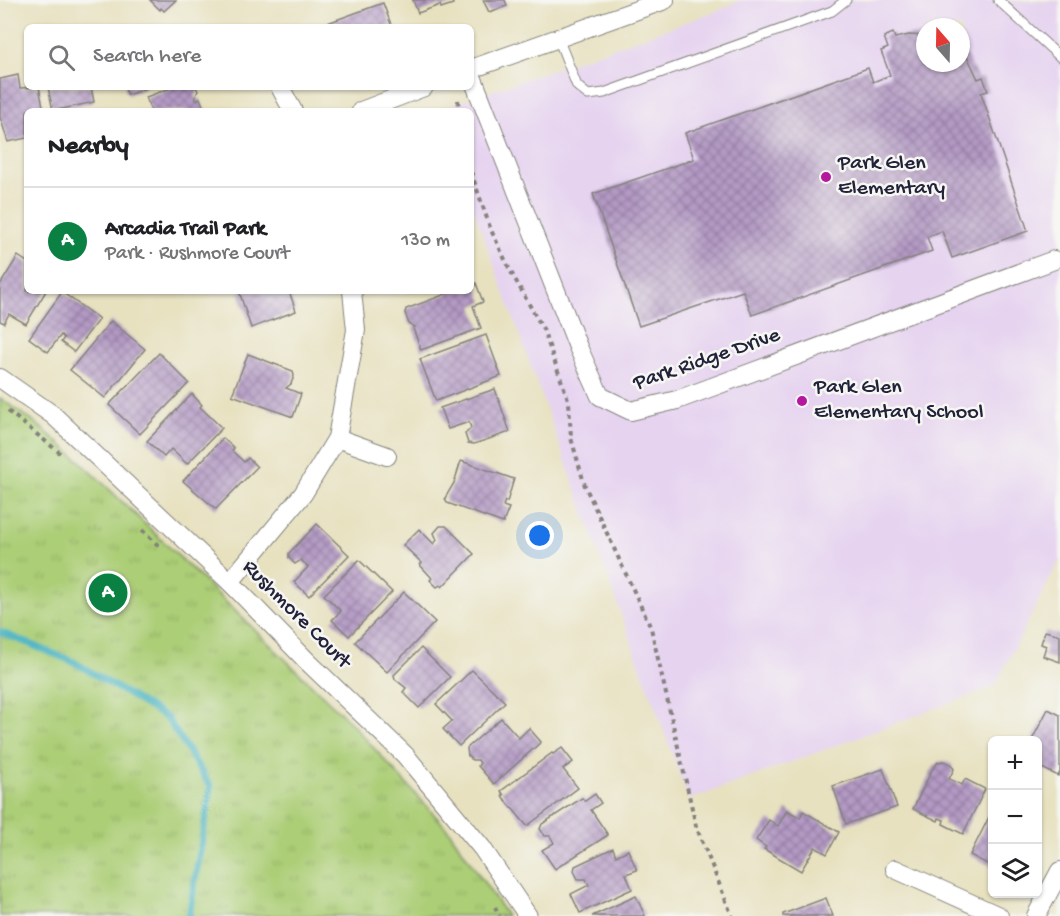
<!DOCTYPE html>
<meta charset="utf-8">
<style>
:root{--surface:#fff;--page:#f6f6f6;--text:#202124;--muted:#757577;--line:#e0e0e0;--accent:#0b8043}
body{margin:0;font-family:"Gochi Hand",sans-serif;background:var(--page);color:var(--text)}
.controls{position:absolute;right:18px;bottom:18px;display:grid;overflow:hidden;border-radius:9px;box-shadow:0 2px 4px #0004}
.controls button{width:54px;height:54px;display:grid;place-items:center;padding:0;border:0;border-bottom:2px solid var(--line);background:var(--surface);color:var(--text);font:30px sans-serif}
.compass{position:absolute;left:916px;top:18px;width:54px;height:54px;border-radius:50%;background:var(--surface);box-shadow:0 2px 4px #0004;rotate:340deg}
.you{position:absolute;left:540px;top:536px;width:21px;height:21px;margin:-15px;border:4px solid #fff;border-radius:50%;background:#1a73e8;box-shadow:0 0 0 9px #1a73e833}
.badge{display:grid;place-items:center;width:39px;height:39px;border-radius:50%;background:var(--accent);color:#fff;font-size:20px;font-weight:700}
.pin{position:absolute;translate:-50% -50%;border:3px solid #fff;box-shadow:0 2px 6px #0006}
.list{margin:0;padding:0;list-style:none}
h2{display:flex;justify-content:space-between;align-items:center;height:78px;margin:0;padding:0 24px;font-size:26px}
h2 small{font-size:20px;font-weight:400;color:var(--muted)}
.list li{display:grid;grid-template-columns:39px 1fr auto;gap:18px;align-items:center;box-sizing:border-box;height:108px;padding:0 24px;border-top:2px solid var(--line)}
.list b{display:block;font-size:22px;white-space:nowrap}
.list p{margin:0;font-size:20px;white-space:nowrap;color:var(--muted)}
.list em{font-size:20px;font-style:normal;color:var(--muted)}
.icon{flex:none;width:33px;height:33px;fill:none;stroke:currentColor;stroke-width:2;stroke-linecap:round;stroke-linejoin:round}
.map{position:relative;flex:none;width:1060px;height:916px;overflow:hidden}
.search{position:absolute;background:var(--surface);box-shadow:0 2px 4px #0004;left:24px;top:24px;width:450px;height:66px;display:flex;align-items:center;gap:15px;box-sizing:border-box;padding:0 21px;border-radius:9px;color:var(--muted);font-size:22px}
.panel{position:absolute;background:var(--surface);box-shadow:0 2px 4px #0004;left:24px;top:108px;width:450px;height:186px;border-radius:9px}
.map>svg:first-child{display:block}
.built{fill:#e6d3f0;fill-rule:evenodd}
.park{fill:url(#park-tufts);stroke:#677858;stroke-width:1.5}
.lines{fill:none;stroke-linecap:round;stroke-linejoin:round}
.stream{stroke:#42b1bd;stroke-width:7}
.building{fill:url(#building-cross-hatch)}
.service-casing{stroke:#84827d;stroke-width:11}
.minor-casing{stroke:#84827d;stroke-width:20}
.path{stroke:#84827d;stroke-width:4;stroke-dasharray:4.5 4.5;stroke-linecap:butt}
.service{stroke:#fff;stroke-width:9}
.minor{stroke:#fff;stroke-width:18}
.poi-dot{fill:#b5179e;stroke:#f6f6f2;stroke-width:2}
.labels{text-anchor:middle;dominant-baseline:central;stroke-width:5;stroke-linejoin:round;paint-order:stroke}
.poi-label{font-size:22px;fill:#22223b;stroke:#f6f6f2;text-anchor:start}
.street-label{font-size:22px;fill:#22223b;stroke:#f6f6f2}
</style>
<div class="map">
<svg width="1060" height="916" viewBox="0 0 1060 916">
<defs>
<pattern id="park-tufts" width="24" height="20" patternUnits="userSpaceOnUse" patternTransform="scale(1.5)"><rect width="24" height="20" fill="#acce76"/><path d="M3 7l-1-3M5 7V3M7 7l1-3M15 17l-1-3M17 17v-4M19 17l1-3" fill="none" stroke="#94b167"/></pattern>
<pattern id="building-cross-hatch" width="8" height="8" patternUnits="userSpaceOnUse" patternTransform="scale(1.5)"><rect width="8" height="8" fill="#b49ac4"/><path d="M0 0l8 8M0 8l8-8" fill="none" stroke="#927da0"/></pattern>
</defs>
<rect width="100%" height="100%" fill="#f6f6f2"/>
<filter id="ink" filterUnits="userSpaceOnUse"><feTurbulence type="fractalNoise" baseFrequency=".0167" numOctaves="2"/><feDisplacementMap in="SourceGraphic" scale="12" xChannelSelector="R" yChannelSelector="G"/><feConvolveMatrix kernelMatrix="1 2 1 2 8 2 1 2 1" color-interpolation-filters="sRGB"/></filter>
<filter id="wash" filterUnits="userSpaceOnUse"><feTurbulence type="fractalNoise" baseFrequency=".008" numOctaves="4" result="noise"/><feDisplacementMap in="SourceGraphic" scale="24" xChannelSelector="R" yChannelSelector="G"/><feGaussianBlur stdDeviation="1.35" result="paint"/><feColorMatrix in="noise" values="0 0 0 0 0 0 0 0 0 0 0 0 0 0 0 0 0 1.4 0 .05"/><feComposite in="paint" operator="in"/></filter>
<g filter="url(#wash)">
<rect width="100%" height="100%" fill="#e7e1bf"/>
<!-- built -->
<path class="built" d="M 741,0 L 1060,1 L 1060,559 L 995,686 L 689,800 L 471,202 L 471,111 L 438,110 L 717,11 ZM 925,27 L 961,27 L 961,63 L 925,63 Z"/>
<!-- park -->
<polygon class="park" points="0,398 38,425 80,461 353,725 450,832 507,916 0,916"/>
<g class="lines">
<!-- stream -->
<polyline class="stream" points="0,632 74,662 167,718 211,787 189,916"/>
</g>
<g id="blocks">
<!-- building -->
<g class="building">
<polygon points="150,0 176,0 164,11 161,8 160,10"/>
<polygon points="413,0 452,0 453,4 441,8 440,5 418,13"/>
<polygon points="483,0 505,0 507,6 489,12"/>
<polygon points="383,3 392,27 323,27 322,25"/>
<polygon points="893,33 895,38 909,35 925,36 925,63 961,63 961,51 967,56 978,79 983,77 988,91 981,93 1028,231 952,258 942,231 927,237 932,251 752,315 743,291 639,326 593,194 694,159 685,133 868,68 873,82 890,75 881,51 888,48 884,37"/>
<polygon points="18,75 20,88 39,87 44,111 27,111 27,138 8,142 0,117 0,79"/>
<polygon points="48,87 91,87 94,102 53,111"/>
<polygon points="124,87 149,87 128,95"/>
<polygon points="174,87 196,87 198,91 195,97 196,100 200,98 205,111 151,111 146,97"/>
<polygon points="18,256 27,262 27,291 46,291 26,324 9,314 4,323 0,321 0,285"/>
<polygon points="476,283 483,302 473,306 481,328 421,350 413,328 415,327 409,324 405,313 406,309 454,291 471,291 471,285"/>
<polygon points="239,291 289,291 296,311 251,328"/>
<polygon points="62,292 99,319 74,352 61,342 64,338 61,335 48,352 29,338"/>
<polygon points="111,321 145,349 105,398 70,370"/>
<polygon points="486,335 501,376 436,401 420,359"/>
<polygon points="159,353 189,383 140,434 109,405"/>
<polygon points="248,354 293,371 294,376 291,384 286,388 301,394 293,417 232,395"/>
<polygon points="495,389 510,432 474,444 468,443 465,434 471,428 469,422 448,429 440,408"/>
<polygon points="192,394 202,405 200,407 222,428 187,464 171,449 164,457 147,441"/>
<polygon points="223,438 234,448 232,451 244,462 248,458 257,467 216,509 183,481"/>
<polygon points="461,461 514,479 507,502 505,501 503,506 509,508 503,523 447,503 445,498 454,483"/>
<polygon points="317,524 349,555 309,596 294,582 308,567 301,560 295,564 289,558 289,553"/>
<polygon points="440,526 446,526 474,554 442,587 440,585 437,587 430,580 432,578 420,565 422,563 403,545 419,529 434,544 437,540 434,533"/>
<polygon points="359,560 392,592 349,636 332,620 341,611 324,595"/>
<polygon points="404,592 435,622 387,672 355,642"/>
<polygon points="1045,631 1060,635 1060,662 1043,656 1046,646 1041,644"/>
<polygon points="421,648 450,677 419,708 403,692 406,688 395,679 394,675"/>
<polygon points="472,670 505,702 459,746 443,729 452,721 436,704"/>
<polygon points="1048,709 1060,715 1060,772 1058,776 1038,766 1038,740 1032,740"/>
<polygon points="501,718 519,738 529,728 541,742 494,784 478,766 480,763 478,760 472,760 468,756 467,748"/>
<polygon points="562,748 573,762 563,769 578,788 527,826 502,796 504,795 501,791 552,753 553,754"/>
<polygon points="944,761 951,764 954,769 949,779 962,785 965,779 985,789 963,834 943,824 944,820 939,818 938,821 913,809 932,770 938,762"/>
<polygon points="883,769 897,807 846,824 833,786"/>
<polygon points="595,794 601,803 591,810 608,835 555,869 542,850 554,843 550,836 545,836 540,829 542,824 582,798 585,801"/>
<polygon points="787,810 800,818 803,811 839,832 827,854 815,847 801,871 764,849 766,847 756,840 769,820 778,826"/>
<polygon points="992,811 992,864 991,866 970,855"/>
<polygon points="613,848 616,856 628,850 637,870 626,874 632,889 580,913 571,894 589,885 586,879 578,879 574,871 575,866"/>
<polygon points="636,896 645,916 592,916"/>
<polygon points="826,898 833,916 783,916 783,914"/>
</g>
</g>
</g>
<g filter="url(#ink)">
<use href="#blocks" fill-opacity="0" stroke="#84827d" stroke-width="1.5"/>
<g class="lines">
<!-- service casing -->
<g class="service-casing">
<g id="service">
<polyline points="998,0 1060,57"/>
<polyline points="558,38 577,86 588,95 604,93 832,11 846,0"/>
</g>
</g>
<!-- minor casing -->
<g class="minor-casing">
<g id="minor">
<polyline points="471,69 665,0"/>
<polyline points="471,74 578,347 600,396 631,411 677,400 1054,260"/>
<polyline points="280,87 293,111"/>
<polyline points="361,111 424,87"/>
<polyline points="0,378 53,415 230,582 308,662 405,755 482,848 528,916"/>
<polyline points="337,438 387,456"/>
<polyline points="230,582 303,494 337,438 356,330 352,291"/>
<polyline points="895,869 999,916"/>
<polyline points="1036,916 1060,871"/>
</g>
</g>
<!-- path -->
<g class="path">
<polyline points="458,100 459,111"/>
<polyline points="471,172 491,230 511,272 543,329 569,402 571,438 585,486 651,628 696,826 732,916"/>
<polyline points="8,411 60,453"/>
<polyline points="142,530 160,547"/>
<polyline points="495,907 500,916"/>
</g>
<!-- service -->
<use href="#service" class="service"/>
<!-- minor -->
<use href="#minor" class="minor"/>
</g>
</g>
<!-- markers -->
<g class="poi-dot">
<circle cx="826" cy="177" r="6"/>
<circle cx="802" cy="401" r="6"/>
</g>
<g class="labels">
<!-- poi labels -->
<g class="poi-label">
<text x="838" y="164">Park Glen<tspan x="838" dy="25">Elementary</tspan></text>
<text x="814" y="388">Park Glen<tspan x="814" dy="25">Elementary School</tspan></text>
</g>
<!-- street labels -->
<g class="street-label">
<text transform="translate(707 360) rotate(-19)">Park Ridge Drive</text>
<text transform="translate(296 615) rotate(45)">Rushmore Court</text>
</g>
</g>
</svg>
<div class="controls">
<button>+</button>
<button>−</button>
<button><svg class="icon" aria-label="layers" viewBox="0 0 24 24"><path d="M12 4l9 5-9 5-9-5zM3 14l9 5 9-5"/></svg></button>
</div>
<svg class="compass" viewBox="-18 -18 36 36"><path d="M0-13l5 13h-10z" fill="#e53935"/><path d="M0 13l5-13h-10z" fill="#757577"/></svg>
<div class="you"></div>
<div class="pin badge" style="left:108px;top:593px">A</div>
<div class="search"><svg class="icon" aria-label="search" viewBox="0 0 24 24"><circle cx="10" cy="10" r="6"/><path d="M15 15l6 6"/></svg>Search here</div>
<section class="panel">
<h2>Nearby<small></small></h2>
<ul class="list">
<li><span class="badge">A</span><div><b>Arcadia Trail Park</b><p>Park · Rushmore Court</p></div><em>130 m</em></li>
</ul>
</section>
</div>
